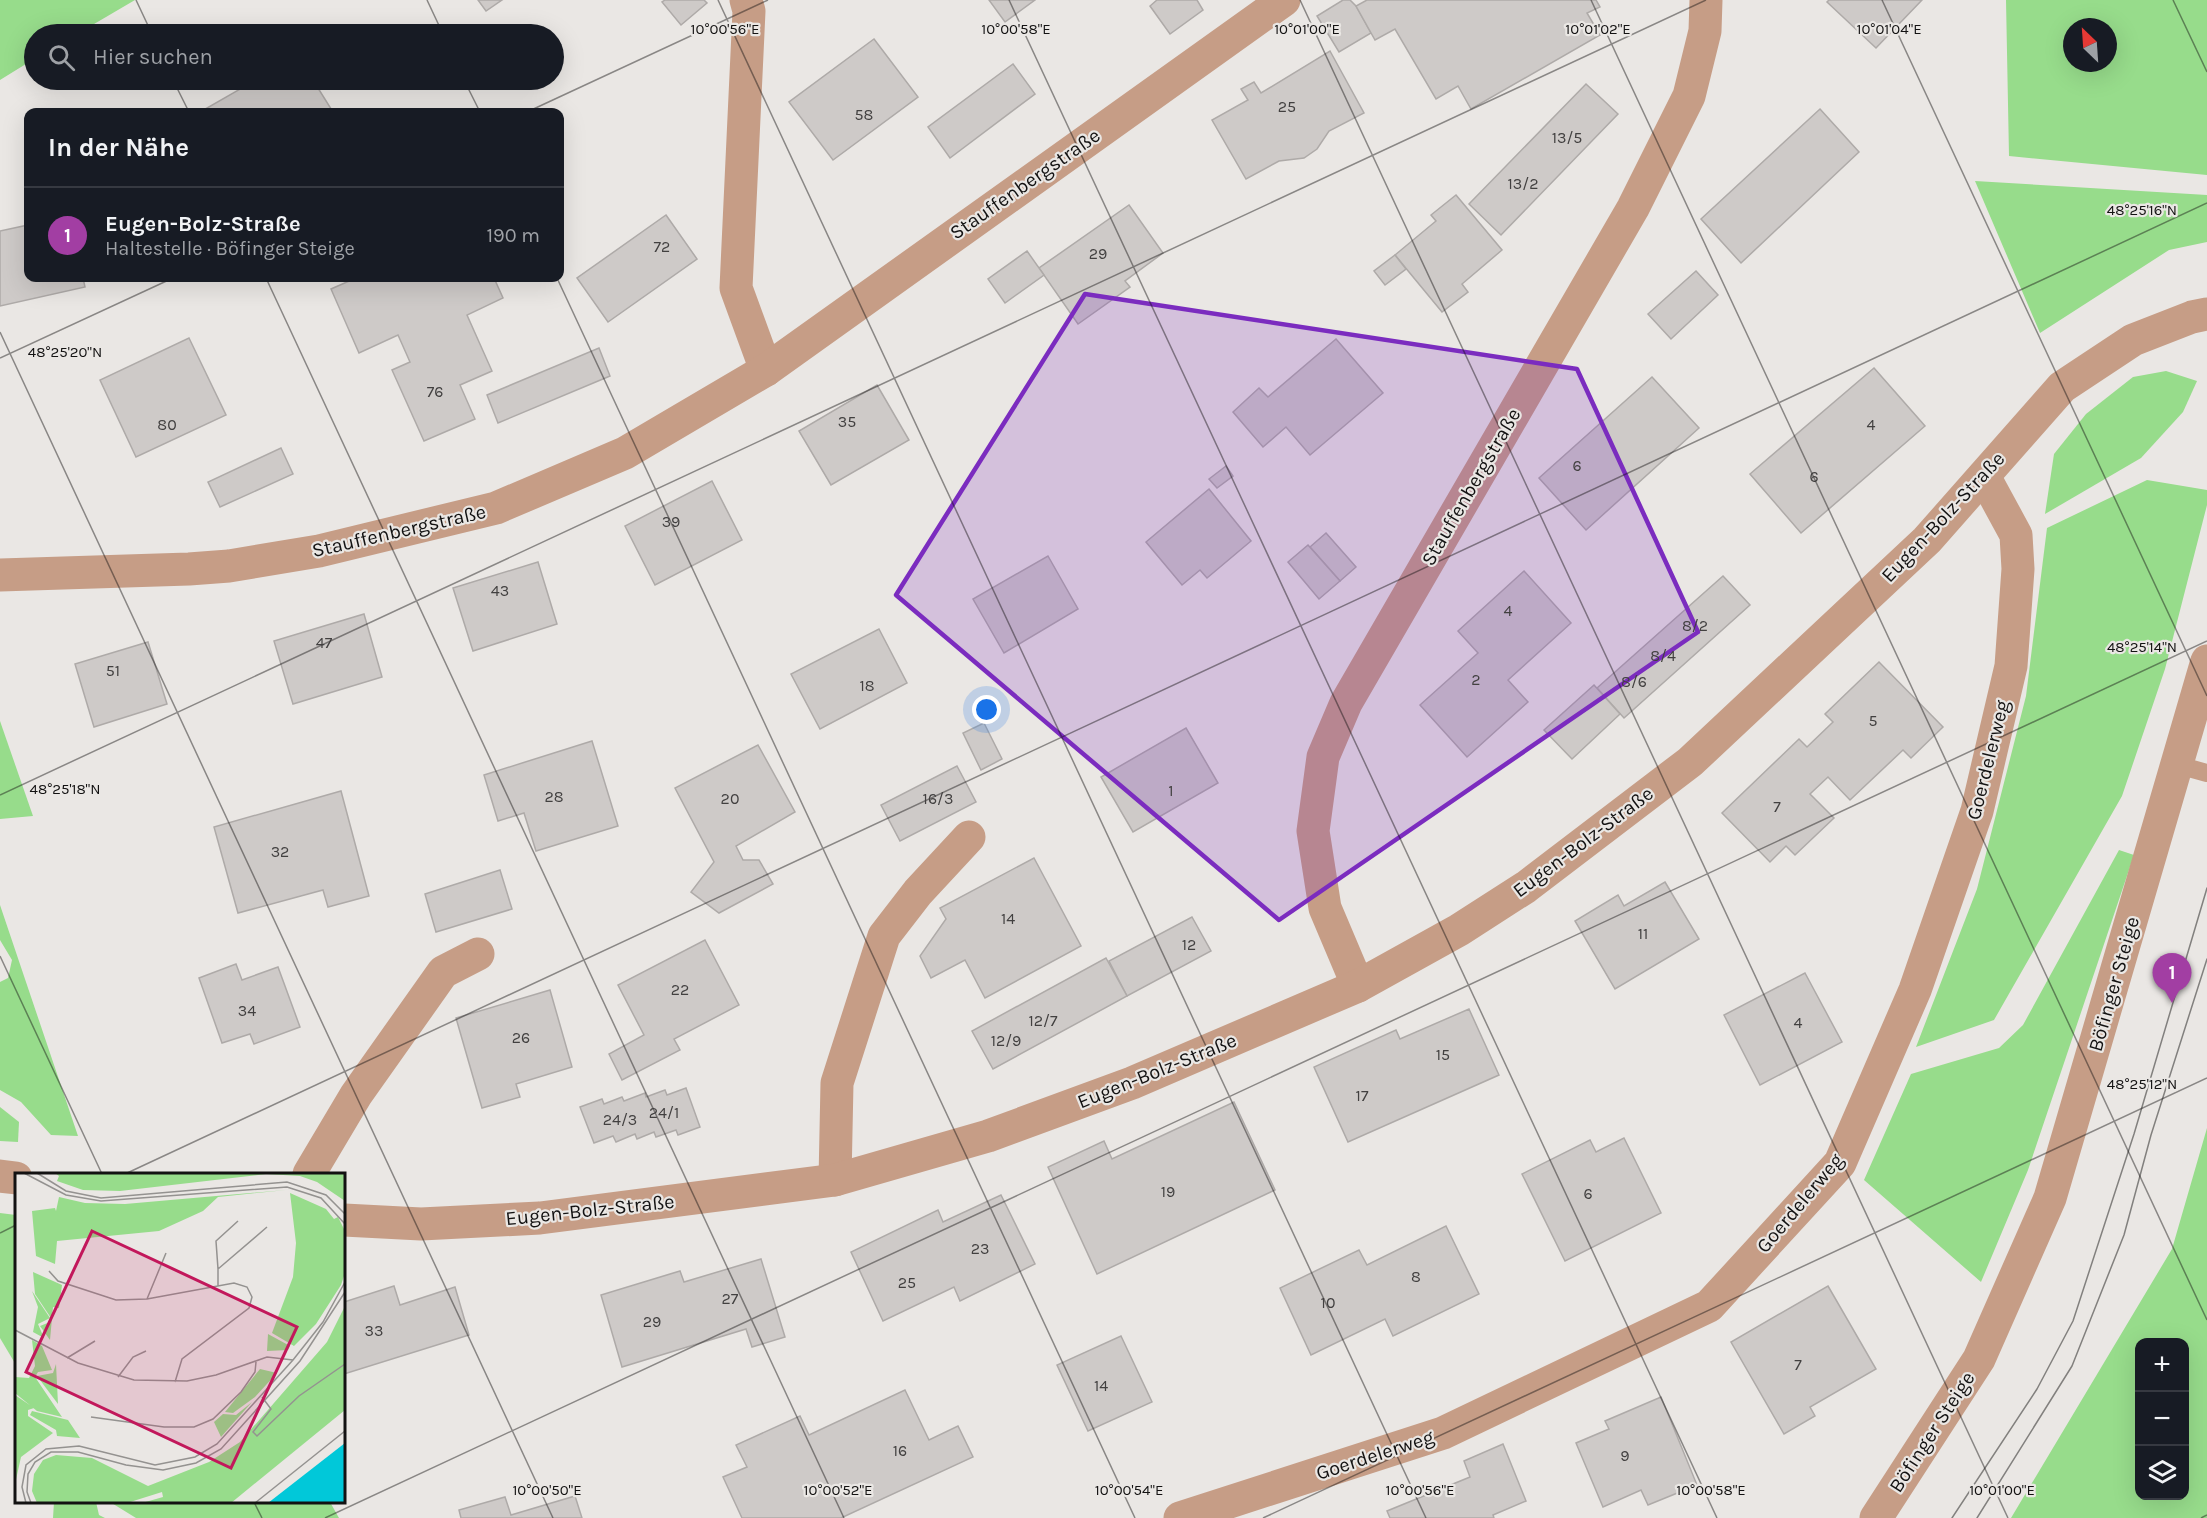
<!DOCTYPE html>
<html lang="de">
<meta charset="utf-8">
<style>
:root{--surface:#171b24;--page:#242831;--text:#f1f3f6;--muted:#9ea1a6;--line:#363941;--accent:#a23ea3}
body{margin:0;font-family:Karla,sans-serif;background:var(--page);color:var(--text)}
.controls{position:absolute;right:18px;bottom:18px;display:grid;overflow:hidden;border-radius:12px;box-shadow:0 6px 24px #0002}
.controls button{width:54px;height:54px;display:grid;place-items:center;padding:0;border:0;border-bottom:2px solid var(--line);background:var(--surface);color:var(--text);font:30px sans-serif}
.compass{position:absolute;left:2063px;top:18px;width:54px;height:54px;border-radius:50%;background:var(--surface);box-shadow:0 6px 24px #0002;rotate:335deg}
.you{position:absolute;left:987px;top:710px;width:21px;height:21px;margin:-15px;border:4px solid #fff;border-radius:50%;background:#1a73e8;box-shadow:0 0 0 9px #1a73e833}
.badge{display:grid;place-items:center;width:39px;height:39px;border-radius:50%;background:var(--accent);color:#fff;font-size:20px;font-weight:700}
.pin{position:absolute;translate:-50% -50px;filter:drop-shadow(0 2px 3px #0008)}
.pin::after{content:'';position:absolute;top:32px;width:21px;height:18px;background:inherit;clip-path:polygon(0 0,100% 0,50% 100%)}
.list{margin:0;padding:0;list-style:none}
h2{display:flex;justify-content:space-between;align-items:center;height:78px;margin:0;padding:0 24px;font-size:26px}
h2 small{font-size:20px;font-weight:400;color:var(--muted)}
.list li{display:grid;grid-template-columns:39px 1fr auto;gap:18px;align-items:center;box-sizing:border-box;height:96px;padding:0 24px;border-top:2px solid var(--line)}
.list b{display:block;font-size:22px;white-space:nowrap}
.list p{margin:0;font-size:20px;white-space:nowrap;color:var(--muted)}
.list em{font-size:20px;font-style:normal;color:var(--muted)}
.icon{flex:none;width:33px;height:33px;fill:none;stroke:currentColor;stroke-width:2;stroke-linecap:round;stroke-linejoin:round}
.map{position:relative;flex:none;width:2207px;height:1518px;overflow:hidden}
.search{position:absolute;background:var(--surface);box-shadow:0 6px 24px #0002;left:24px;top:24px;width:540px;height:66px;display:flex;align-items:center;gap:15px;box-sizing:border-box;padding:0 21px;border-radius:33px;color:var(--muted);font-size:22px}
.panel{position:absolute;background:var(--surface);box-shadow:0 6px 24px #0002;left:24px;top:108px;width:540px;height:174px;border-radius:12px}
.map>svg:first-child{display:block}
.green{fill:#97dc8b;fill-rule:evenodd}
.building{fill:#cecac8;stroke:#aeaaa8;stroke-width:1.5}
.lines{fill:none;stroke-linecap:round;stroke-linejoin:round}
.service{stroke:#c69d86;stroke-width:18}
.minor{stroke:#c69d86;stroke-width:33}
.tertiary{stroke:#c69d86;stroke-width:33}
.tram{stroke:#82807e;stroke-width:1.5}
.marked{fill:#7b2cbf;fill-opacity:0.2;stroke:#7b2cbf;stroke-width:4.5;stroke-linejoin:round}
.ticks{fill:none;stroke:#131212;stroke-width:1.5;stroke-opacity:0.45}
.labels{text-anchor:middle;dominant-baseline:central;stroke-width:4.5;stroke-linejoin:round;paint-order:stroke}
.number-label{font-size:16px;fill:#424040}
.street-label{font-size:20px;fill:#131212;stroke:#eae7e4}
.inset-road{fill:none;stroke:#949290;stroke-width:1.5}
.view{fill:#c2185b;fill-opacity:0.15;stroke:#c2185b;stroke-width:3}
.inset-edge{fill:none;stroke:#131212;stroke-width:3}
.ticks-label{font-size:15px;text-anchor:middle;fill:#131212;stroke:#eae7e4;stroke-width:4.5;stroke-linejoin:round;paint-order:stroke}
</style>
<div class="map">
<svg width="2207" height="1518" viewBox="0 0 2207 1518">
<rect width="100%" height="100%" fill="#eae7e4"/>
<!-- green -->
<g class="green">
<polygon points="0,0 135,0 77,34 34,34 34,59 0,80"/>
<path d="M 2006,0 L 2207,0 L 2207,175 L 2009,156 ZM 2072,27 L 2108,27 L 2108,63 L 2072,63 Z"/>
<polygon points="1975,181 2207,195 2207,242 2169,250 2040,333"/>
<polygon points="2166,371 2197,381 2183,412 2141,458 2045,514 2054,454 2086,414 2133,377"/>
<polygon points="2147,480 2207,490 2207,505 2165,669 2122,796 1994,1020 1916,1047 1977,889 2026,696 2047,528"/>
<polygon points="0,721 33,816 0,819"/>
<polygon points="2119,850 2134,855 2028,1170 1981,1282 1864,1180 1911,1074 1999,1048 2023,1025"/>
<polygon points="0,905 78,1136 51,1135 21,1102 0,1090 0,982 8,978 12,960 0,940"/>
<polygon points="0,1107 19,1122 18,1142 0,1141"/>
<path d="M 2207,1128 L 2207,1518 L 2011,1518 L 2172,1249 ZM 2140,1342 L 2184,1342 L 2184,1496 L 2140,1496 Z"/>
<polygon points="0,1213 16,1215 16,1365 0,1338"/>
<polygon points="54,1502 96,1502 99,1515 105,1518 53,1518"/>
<polygon points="110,1502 330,1502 339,1518 136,1518"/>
</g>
<!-- building -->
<g class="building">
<polygon points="478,0 502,0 486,11"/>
<polygon points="665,0 704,0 707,3 681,25 662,2"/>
<polygon points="989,0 1035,0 1005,22"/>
<polygon points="1157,0 1197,0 1203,10 1170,34 1150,6"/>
<polygon points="1343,0 1350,0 1356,6 1371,33 1339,52 1317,16"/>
<polygon points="1367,0 1596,0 1600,7 1587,13 1600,35 1471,109 1458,86 1436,99 1395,29 1375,40 1356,6"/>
<polygon points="1829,0 1922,0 1876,48 1827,2"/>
<polygon points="874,39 918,97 833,160 789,102"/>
<polygon points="1330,51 1364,113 1329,131 1317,149 1304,158 1279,161 1246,179 1212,120 1248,100 1241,89 1254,82 1261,93"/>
<polygon points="1013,64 1035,94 950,158 928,127"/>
<polygon points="256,80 313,80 333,112 200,112"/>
<polygon points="1586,84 1618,114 1501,235 1469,204"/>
<polygon points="1820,109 1859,152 1741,263 1701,219"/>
<polygon points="1456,195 1502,250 1462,284 1468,292 1442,312 1395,255 1436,221 1431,215"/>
<polygon points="1129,205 1163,253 1125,281 1130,287 1078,324 1039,268"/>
<polygon points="666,215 697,259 608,322 577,278"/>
<polygon points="28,225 28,278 83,278 85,287 0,306 0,231"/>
<polygon points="1027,251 1044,275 1005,303 988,279"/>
<polygon points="1395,255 1406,269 1385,285 1374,271"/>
<polygon points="1696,271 1718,295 1671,339 1648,314"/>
<polygon points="356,278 494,278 503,298 467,315 492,371 460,385 475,419 424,441 392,370 410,362 398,335 359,353 331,289"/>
<polygon points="189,338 226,415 136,457 100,380"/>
<polygon points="1336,339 1383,393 1310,455 1286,427 1263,447 1233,412 1259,388 1268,397"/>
<polygon points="599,348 610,376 498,423 487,395"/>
<polygon points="1874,368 1925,426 1801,533 1750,474"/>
<polygon points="1652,377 1699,428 1586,530 1539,478"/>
<polygon points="877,385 909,440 831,485 799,431"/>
<polygon points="281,448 293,474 220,507 208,482"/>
<polygon points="1226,466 1233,476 1217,488 1209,479"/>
<polygon points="712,481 742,540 655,585 625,526"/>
<polygon points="1209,489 1251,541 1207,578 1200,570 1182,585 1146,542"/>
<polygon points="1326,533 1356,567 1340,581 1310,547"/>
<polygon points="1308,545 1340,581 1319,599 1288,562"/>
<polygon points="1048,556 1078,609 1004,653 973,599"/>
<polygon points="538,562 557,624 473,651 453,588"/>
<polygon points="1524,571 1571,623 1508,680 1528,702 1467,757 1420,705 1478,653 1458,631"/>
<polygon points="1723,576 1750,605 1624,718 1597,688"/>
<polygon points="364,614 382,677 293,704 274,641"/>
<polygon points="879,629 907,683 820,729 791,674"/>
<polygon points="148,642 167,704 94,727 75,664"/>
<polygon points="1879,662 1943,727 1911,758 1903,750 1850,800 1828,777 1810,794 1834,818 1795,855 1786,846 1770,862 1722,813 1799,739 1807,747 1833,722 1825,714"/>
<polygon points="1594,685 1620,714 1572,759 1544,730"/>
<polygon points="984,723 1002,759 981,770 963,733"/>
<polygon points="1186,728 1218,783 1133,832 1101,777"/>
<polygon points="592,741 618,826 536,851 524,813 498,821 484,775"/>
<polygon points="758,745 795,812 736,846 743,860 759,860 773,884 719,913 691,892 714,862 675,788"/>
<polygon points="957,766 976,802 900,841 881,805"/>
<polygon points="341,791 369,896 328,907 323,890 238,913 214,827"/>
<polygon points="1034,858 1081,946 985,998 965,960 931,978 920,956 946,919 940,908"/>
<polygon points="500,870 512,909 436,932 425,894"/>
<polygon points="1665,882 1699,939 1615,989 1575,921 1618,895 1624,906"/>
<polygon points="1192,917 1211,951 1127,996 1109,961"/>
<polygon points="705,940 739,1005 674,1039 680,1050 622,1080 609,1054 644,1035 618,985"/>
<polygon points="1106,958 1127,996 993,1069 972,1031"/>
<polygon points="236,964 242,980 278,967 300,1027 254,1044 250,1034 222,1043 199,978"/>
<polygon points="1805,973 1842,1042 1760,1085 1724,1015"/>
<polygon points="550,990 572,1067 516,1084 520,1097 482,1108 456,1018"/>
<polygon points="1469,1009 1499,1075 1348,1142 1314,1067 1396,1030 1400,1039"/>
<polygon points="686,1088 700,1127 678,1135 676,1130 656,1137 654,1132 637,1139 635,1134 616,1142 613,1136 594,1143 580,1107 602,1099 604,1104 622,1097 624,1101 645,1093 646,1097 665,1090 667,1095"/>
<polygon points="1234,1102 1275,1190 1097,1274 1048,1167 1104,1141 1112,1159"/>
<polygon points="1624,1138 1661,1213 1565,1261 1522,1174 1590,1140 1596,1152"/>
<polygon points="1001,1195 1035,1264 960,1301 954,1287 883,1321 851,1252 938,1210 943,1222"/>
<polygon points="1446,1226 1479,1294 1393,1336 1385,1319 1311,1355 1280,1288 1359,1250 1367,1265"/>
<polygon points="761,1259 785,1337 752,1347 746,1329 622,1367 601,1295 680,1271 684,1282"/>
<polygon points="394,1286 400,1305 455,1287 469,1335 344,1374 344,1302"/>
<polygon points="1828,1286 1876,1369 1810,1407 1815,1416 1784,1434 1731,1342"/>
<polygon points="1121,1336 1152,1402 1088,1431 1057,1365"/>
<polygon points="905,1390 929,1440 958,1426 973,1457 841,1518 742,1518 723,1477 747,1467 736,1445 800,1416 809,1435"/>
<polygon points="1661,1397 1697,1485 1648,1505 1641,1490 1603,1507 1576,1443 1609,1429 1605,1421"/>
<polygon points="1503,1444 1526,1501 1493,1515 1494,1518 1390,1518 1387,1511 1470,1477 1464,1461"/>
<polygon points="575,1496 582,1518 461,1518 459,1510 505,1497 511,1515"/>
</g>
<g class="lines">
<!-- service -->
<polyline class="service" points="2178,765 2207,773"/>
<!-- minor -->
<g class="minor">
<polyline points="746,0 749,11 736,288 766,370"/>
<polyline points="0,575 189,569 229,566 319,551 496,508 625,453 766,370 1284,0"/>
<polyline points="1358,986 1325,908 1313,831 1323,757 1346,703 1633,208 1689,96 1705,31 1706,0"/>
<polyline points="309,1174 356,1095 443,972 478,954"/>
<polyline points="0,1176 16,1178"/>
<polyline points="835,1180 837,1083 884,936 918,892 969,837"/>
<polyline points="344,1220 421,1224 540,1218 835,1180 988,1136 1132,1083 1358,986 1459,930 1526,887 1690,762 1927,540 2062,387 2133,340 2192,317 2207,314"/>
<polyline points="1180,1518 1443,1433 1709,1306 1840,1163 1915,990 1977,811 2011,666 2018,569 2016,535 1984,476"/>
</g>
<!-- tertiary -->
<polyline class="tertiary" points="1876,1518 1979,1359 2050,1198 2207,661"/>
<!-- tram -->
<g class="tram">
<polyline points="1952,1518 2037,1389 2073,1321 2134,1134 2207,888"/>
<polyline points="1977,1518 2072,1366 2124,1235 2151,1135 2207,959"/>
</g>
</g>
<!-- marked area -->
<path class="marked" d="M 1085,294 L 1577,369 L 1698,632 L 1279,920 L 896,595 Z"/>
<!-- ticks -->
<path class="ticks" d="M 136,0 L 152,34M 427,0 L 443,34M 718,0 L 1426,1518M 1009,0 L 1717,1518M 1300,0 L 2008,1518M 1591,0 L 2207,1320M 1882,0 L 2207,696M 2173,0 L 2207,72M 173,80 L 189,112M 464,80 L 480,112M 527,112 L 768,0M 266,278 L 844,1518M 557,278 L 1135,1518M 0,332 L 553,1518M 0,358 L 173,278M 0,795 L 1706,0M 0,956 L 102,1174M 125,1174 L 2207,203M 0,1233 L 16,1225M 254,1502 L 262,1518M 325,1518 L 2207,641M 1263,1518 L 2207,1078M 2201,1518 L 2207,1515"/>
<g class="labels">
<!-- number labels -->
<g class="number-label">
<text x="1287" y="106">25</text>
<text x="864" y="114">58</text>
<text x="1567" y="137">13/5</text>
<text x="1523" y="183">13/2</text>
<text x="662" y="246">72</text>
<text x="1098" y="253">29</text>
<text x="435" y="391">76</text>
<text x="847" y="421">35</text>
<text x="167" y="424">80</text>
<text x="1871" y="424">4</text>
<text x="1577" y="465">6</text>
<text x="1814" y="476">6</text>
<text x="671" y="521">39</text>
<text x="500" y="590">43</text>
<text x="1508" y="610">4</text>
<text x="1695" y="625">8/2</text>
<text x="324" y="642">47</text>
<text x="1663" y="655">8/4</text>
<text x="113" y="670">51</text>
<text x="1476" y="679">2</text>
<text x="1634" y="681">8/6</text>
<text x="867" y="685">18</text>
<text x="1873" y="720">5</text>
<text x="1171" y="790">1</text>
<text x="554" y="796">28</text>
<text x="730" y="798">20</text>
<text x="938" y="798">16/3</text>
<text x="1777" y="806">7</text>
<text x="280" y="851">32</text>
<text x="1008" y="918">14</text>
<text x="1643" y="933">11</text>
<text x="1189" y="944">12</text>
<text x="680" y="989">22</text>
<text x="247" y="1010">34</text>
<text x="1043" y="1020">12/7</text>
<text x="1798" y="1022">4</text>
<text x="521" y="1037">26</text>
<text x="1006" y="1040">12/9</text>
<text x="1443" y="1054">15</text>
<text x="1362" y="1095">17</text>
<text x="664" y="1112">24/1</text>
<text x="620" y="1119">24/3</text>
<text x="1168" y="1191">19</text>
<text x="1588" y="1193">6</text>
<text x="980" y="1248">23</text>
<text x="1416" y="1276">8</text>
<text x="907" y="1282">25</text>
<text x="730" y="1298">27</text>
<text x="1328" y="1302">10</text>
<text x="652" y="1321">29</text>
<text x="374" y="1330">33</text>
<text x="1798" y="1364">7</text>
<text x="1101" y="1385">14</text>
<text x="900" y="1450">16</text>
<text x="1625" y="1455">9</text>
</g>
<!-- street labels -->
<g class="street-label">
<text transform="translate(1025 184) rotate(-35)">Stauffenbergstraße</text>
<text transform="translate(1471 487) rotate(-60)">Stauffenbergstraße</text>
<text transform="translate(1943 517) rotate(-47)">Eugen-Bolz-Straße</text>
<text transform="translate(399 531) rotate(-13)">Stauffenbergstraße</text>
<text transform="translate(1988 760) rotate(-76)">Goerdelerweg</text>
<text transform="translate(1583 842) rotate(-37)">Eugen-Bolz-Straße</text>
<text transform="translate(2114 984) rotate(-74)">Böfinger Steige</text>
<text transform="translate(1157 1071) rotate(-22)">Eugen-Bolz-Straße</text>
<text transform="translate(1800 1203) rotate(-50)">Goerdelerweg</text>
<text transform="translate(590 1210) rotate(-6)">Eugen-Bolz-Straße</text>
<text transform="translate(1932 1432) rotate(-57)">Böfinger Steige</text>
<text transform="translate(1375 1455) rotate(-18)">Goerdelerweg</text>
</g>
</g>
<!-- overview -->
<g transform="translate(15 1173)">
<rect width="330" height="330" fill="#eae7e4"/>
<path d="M 40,0 L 330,0 L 330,28 L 302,9 L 285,3 L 251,1 L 105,18 L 68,17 L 42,8 L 44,3 ZM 271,17 L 203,24 L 188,38 L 144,58 L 42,68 L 40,91 L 21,83 L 17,38 L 40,35 L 41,38 L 44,24 L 70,30 L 110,31 ZM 275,20 L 311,36 L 319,46 L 323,44 L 330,58 L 330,100 L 326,112 L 301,151 L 279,173 L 257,160 L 278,104 L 281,70 ZM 18,99 L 47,112 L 44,135 L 38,134 L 35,167 L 25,153 L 35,149 L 36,145 L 20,121 ZM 17,118 L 35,145 L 23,151 L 29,165 L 18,159 L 23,134 ZM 330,133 L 330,237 L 216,330 L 127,330 L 148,324 L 147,319 L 112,330 L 22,330 L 17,318 L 19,301 L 28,287 L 41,282 L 77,285 L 133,313 L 194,289 L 225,269 L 312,169 ZM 253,161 L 275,173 L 273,177 L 252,178 ZM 17,167 L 27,173 L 37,197 L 23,199 L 20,204 L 47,244 L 22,238 L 0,220 L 0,204 L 14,205 L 20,193 ZM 41,191 L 43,231 L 22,203 L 38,200 ZM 245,196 L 262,200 L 240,224 L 218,240 L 210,239 ZM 0,222 L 19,235 L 13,237 L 13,243 L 38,260 L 6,284 L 0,311 ZM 237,229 L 206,264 L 199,249 L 208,241 L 221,242 ZM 17,238 L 53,247 L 65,265 L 42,263 L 41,257 L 15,242 Z" fill="#97dc8b"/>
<path d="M 330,270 L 329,330 L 253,330 Z" fill="#01c8d9"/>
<path class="inset-road" d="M 9,0 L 51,22 L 86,28 L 272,14 L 306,25 L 330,51M 22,0 L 51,18 L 86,25 L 272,9 L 311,22 L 330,41M 203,96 L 201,68 L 223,48M 34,98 L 43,108 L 101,127 L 132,126 L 219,110 L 232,114 L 237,124 L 234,135 L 167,186 L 160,209M 203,113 L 203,96 L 252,54M 132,126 L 151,80M 0,157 L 63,190 L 119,207 L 172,208 L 201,202 L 252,184 L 278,187M 52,185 L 80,168M 103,204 L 118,184 L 131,178M 247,224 L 256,236 L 238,259 L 242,263 L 284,223 L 330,191M 76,244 L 149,254 L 179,254 L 198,246 L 226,219 L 240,199 L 241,189M 11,330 L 7,314 L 11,292 L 31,276 L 64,273 L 140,292 L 180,284 L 202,271 L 278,187 L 308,149 L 330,109M 16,330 L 12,319 L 13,301 L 20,289 L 36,279 L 63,279 L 111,292 L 148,297 L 181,290 L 206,276 L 285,188 L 330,119M 240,330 L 330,258"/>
<path class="view" d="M 77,58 L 282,154 L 216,295 L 11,199 Z"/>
<rect width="330" height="330" class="inset-edge"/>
</g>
<g class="ticks-label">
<text x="725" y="34">10°00'56"E</text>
<text x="1016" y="34">10°00'58"E</text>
<text x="1307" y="34">10°01'00"E</text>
<text x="1889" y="34">10°01'04"E</text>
<text x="1598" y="34">10°01'02"E</text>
<text x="2142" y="215">48°25'16"N</text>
<text x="65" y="357">48°25'20"N</text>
<text x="2142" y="652">48°25'14"N</text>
<text x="65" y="794">48°25'18"N</text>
<text x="2142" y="1089">48°25'12"N</text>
<text x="547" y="1495">10°00'50"E</text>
<text x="838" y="1495">10°00'52"E</text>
<text x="1129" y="1495">10°00'54"E</text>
<text x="1420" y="1495">10°00'56"E</text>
<text x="1711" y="1495">10°00'58"E</text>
<text x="2002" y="1495">10°01'00"E</text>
</g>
</svg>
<div class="controls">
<button>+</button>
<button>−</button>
<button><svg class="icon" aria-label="layers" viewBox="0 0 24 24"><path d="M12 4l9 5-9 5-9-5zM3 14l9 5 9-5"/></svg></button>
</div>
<svg class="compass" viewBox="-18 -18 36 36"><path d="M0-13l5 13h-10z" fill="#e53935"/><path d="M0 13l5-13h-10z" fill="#9ea1a6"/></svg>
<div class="you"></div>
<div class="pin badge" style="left:2172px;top:1003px">1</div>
<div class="search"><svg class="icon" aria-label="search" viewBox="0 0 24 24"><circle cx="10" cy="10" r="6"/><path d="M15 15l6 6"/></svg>Hier suchen</div>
<section class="panel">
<h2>In der Nähe<small></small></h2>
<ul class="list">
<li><span class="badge">1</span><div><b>Eugen-Bolz-Straße</b><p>Haltestelle · Böfinger Steige</p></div><em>190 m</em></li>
</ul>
</section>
</div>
